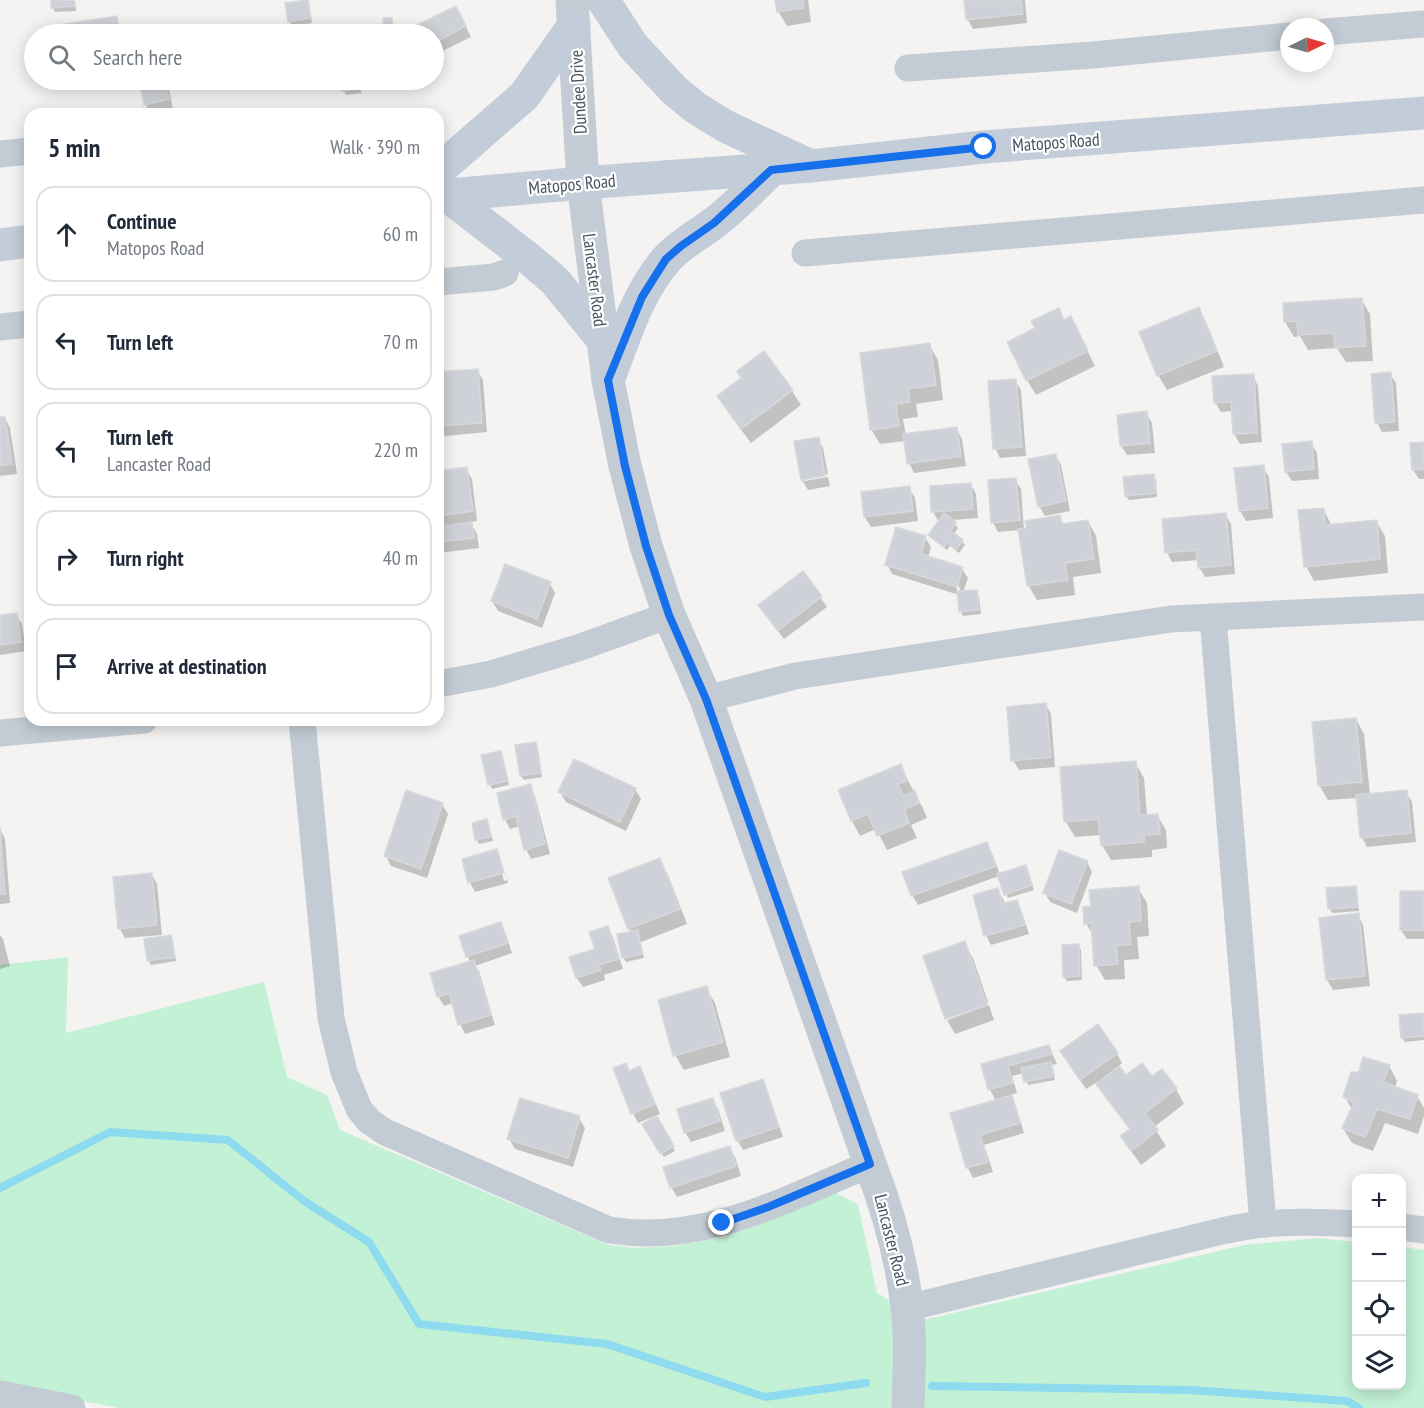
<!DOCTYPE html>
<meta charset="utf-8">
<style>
:root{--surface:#fff;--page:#f2f2f3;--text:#1f2937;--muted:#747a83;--line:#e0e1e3}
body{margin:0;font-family:"PT Sans Narrow",sans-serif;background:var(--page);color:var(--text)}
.controls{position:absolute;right:18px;bottom:18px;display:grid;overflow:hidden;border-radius:12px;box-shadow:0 3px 15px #0003}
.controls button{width:54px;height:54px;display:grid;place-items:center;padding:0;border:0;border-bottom:2px solid var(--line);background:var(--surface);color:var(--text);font:30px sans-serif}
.compass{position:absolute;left:1280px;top:18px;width:54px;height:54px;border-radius:50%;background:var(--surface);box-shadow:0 3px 15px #0003;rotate:85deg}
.stop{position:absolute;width:18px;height:18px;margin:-14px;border:4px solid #1670eb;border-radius:50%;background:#fff}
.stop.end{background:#1670eb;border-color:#fff;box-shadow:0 2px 6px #0008}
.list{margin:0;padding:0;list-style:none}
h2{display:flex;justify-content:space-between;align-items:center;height:78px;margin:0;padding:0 24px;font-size:26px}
h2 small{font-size:20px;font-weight:400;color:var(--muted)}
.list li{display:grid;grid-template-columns:39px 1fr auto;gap:18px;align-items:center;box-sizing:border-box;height:96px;margin:0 12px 12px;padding:0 12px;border:2px solid var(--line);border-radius:18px}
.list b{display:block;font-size:22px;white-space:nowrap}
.list p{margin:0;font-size:20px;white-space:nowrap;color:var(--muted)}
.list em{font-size:20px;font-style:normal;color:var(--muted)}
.icon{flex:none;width:33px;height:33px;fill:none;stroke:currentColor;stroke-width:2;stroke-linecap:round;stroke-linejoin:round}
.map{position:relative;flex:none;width:1424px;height:1408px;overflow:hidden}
.search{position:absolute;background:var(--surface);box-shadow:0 3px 15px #0003;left:24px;top:24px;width:420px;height:66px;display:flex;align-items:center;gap:15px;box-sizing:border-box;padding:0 21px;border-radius:33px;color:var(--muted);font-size:22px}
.panel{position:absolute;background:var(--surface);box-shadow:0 3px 15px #0003;left:24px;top:108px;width:420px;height:618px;border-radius:18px}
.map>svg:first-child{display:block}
.green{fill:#c2f1d5}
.shadow{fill:#0003;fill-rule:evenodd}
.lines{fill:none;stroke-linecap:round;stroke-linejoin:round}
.stream{stroke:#8edaef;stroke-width:8}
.building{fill:#ced1d7;stroke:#d6d8de;stroke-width:1.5}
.minor{stroke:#c3ccd4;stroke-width:27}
.tertiary{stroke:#c3ccd4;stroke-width:33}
.secondary{stroke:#c3cdd9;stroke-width:33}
.route{stroke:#1670eb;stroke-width:8}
.labels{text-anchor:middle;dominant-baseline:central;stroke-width:4.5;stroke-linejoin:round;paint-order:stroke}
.street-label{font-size:18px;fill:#495561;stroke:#fff}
</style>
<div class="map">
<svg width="1424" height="1408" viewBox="0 0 1424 1408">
<rect width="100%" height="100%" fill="#f5f2f2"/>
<!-- green -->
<polygon class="green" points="68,957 66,1033 264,982 287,1077 327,1095 340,1130 609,1245 635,1248 675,1246 724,1237 836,1193 858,1204 877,1293 923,1320 1244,1245 1318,1238 1356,1242 1356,1386 1402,1386 1402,1247 1424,1250 1424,1408 120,1408 0,1386 0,965"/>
<!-- shadow -->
<g class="shadow">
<polygon points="52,0 75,0 76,11 55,12 53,8"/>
<polygon points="776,0 808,0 811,22 787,26 778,11"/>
<polygon points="965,0 1025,0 1027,23 973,29 968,20"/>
<polygon points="307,1 309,6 312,23 292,26 289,21"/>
<polygon points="461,17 471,37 434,55 434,34 413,34 411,29"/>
<polygon points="116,18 125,34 49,34 48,28"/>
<polygon points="391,19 393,24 394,34 386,34"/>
<polygon points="57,80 129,80 63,89"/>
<polygon points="141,80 167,80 173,109 151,114 145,104"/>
<polygon points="311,80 354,80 314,84"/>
<polygon points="359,85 362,93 346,95 344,91"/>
<polygon points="1361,299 1370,314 1373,361 1346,362 1337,348 1308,350 1300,336 1294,337 1285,322"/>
<polygon points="1198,309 1207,324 1224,367 1167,390 1158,375"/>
<polygon points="1071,318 1095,366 1036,395 1027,380 1064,321"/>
<polygon points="929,345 938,360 943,400 916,404 918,417 903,419 906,436 957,429 962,439 966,466 914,473 909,463 906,441 880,444 871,429"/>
<polygon points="477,370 483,380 487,432 445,436 439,426 438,373"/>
<polygon points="1390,374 1396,383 1399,431 1382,432 1377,423"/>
<polygon points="1253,376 1258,386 1262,442 1240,444 1234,434 1233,411 1221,412 1215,402"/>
<polygon points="1015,380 1021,390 1026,456 1000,458 995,448"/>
<polygon points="792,391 801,405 751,443 727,411 719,396"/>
<polygon points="1146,413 1152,423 1155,453 1127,455 1121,446"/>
<polygon points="5,418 10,428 17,474 0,476 0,419"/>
<polygon points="818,439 823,448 828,474 804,478 804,481 828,477 830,486 808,490 802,480"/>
<polygon points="1311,443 1317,453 1319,479 1292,481 1286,472"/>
<polygon points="1424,443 1424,479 1419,479 1413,470"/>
<polygon points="1056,455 1061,465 1070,511 1045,516 1039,506"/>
<polygon points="1263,467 1269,477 1273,518 1246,521 1240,511"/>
<polygon points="466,469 472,479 477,521 470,522 477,534 479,548 438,553 438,473"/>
<polygon points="1153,476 1156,480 1157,497 1129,500 1126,496"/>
<polygon points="1015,480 1021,489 1024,530 1059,517 1064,525 1088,521 1096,536 1101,573 1073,577 1075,595 1037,600 1028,585 1020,530 998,532 993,522"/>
<polygon points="971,485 976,494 978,518 952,520 958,528 953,535 962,541 965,545 959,553 950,546 947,550 933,539 930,535 939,522 933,512"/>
<polygon points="909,488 915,498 918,521 871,527 865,517"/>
<polygon points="1323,509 1331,524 1376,521 1385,536 1388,573 1314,581 1306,566"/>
<polygon points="1225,514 1231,524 1235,574 1205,577 1199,567 1199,560 1172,562 1167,552"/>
<path d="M 925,537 L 931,547 L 928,558 L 962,569 L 968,578 L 963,592 L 976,591 L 979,596 L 981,614 L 963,616 L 961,612 L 959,595 L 892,574 L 887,564 ZM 955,579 L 962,593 L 959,593 L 952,581 Z"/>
<polygon points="803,573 827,607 784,639 766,615"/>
<polygon points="550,584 555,593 542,628 498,611 492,601"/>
<polygon points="16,615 22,624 26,651 0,655 0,617"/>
<polygon points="1046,705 1051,714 1055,767 1019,770 1013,760"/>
<polygon points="1356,719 1364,734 1370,795 1406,792 1412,802 1416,842 1367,847 1362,837 1358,798 1328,800 1319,785"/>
<polygon points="535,744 538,748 542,777 524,780 521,776 517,746"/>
<polygon points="483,756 502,757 509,785 492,789 490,785"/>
<polygon points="1135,763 1144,778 1147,816 1157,815 1166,830 1167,848 1152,850 1152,857 1111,860 1102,845 1101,835 1075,837 1066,822 1062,769"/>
<polygon points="900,766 923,808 927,818 911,825 917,838 887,850 876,829 860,836 852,821 840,791"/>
<polygon points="530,786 535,796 550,854 531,859 526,849 520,826 510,829 505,819"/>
<polygon points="635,789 641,799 626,831 566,802 560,792"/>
<polygon points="442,804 448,814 427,878 391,866 386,856"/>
<polygon points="487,821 489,825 493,841 479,844 477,840 474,824"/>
<polygon points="0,829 5,839 10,903 0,904"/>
<polygon points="987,844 992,853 1000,875 1027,871 1034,890 1008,898 999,876 918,905 912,895"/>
<polygon points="496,851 501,859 498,859 504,881 507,880 502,860 508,883 475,892 470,883 464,860"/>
<polygon points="659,860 668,875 687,924 641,942 644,958 626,962 623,957 632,933 629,928"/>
<polygon points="1087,862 1092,872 1077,913 1050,902 1045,893"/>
<polygon points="152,875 157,884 162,935 125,938 120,929"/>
<polygon points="1355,887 1357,892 1359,911 1332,913 1330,909 1328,890"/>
<polygon points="1138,888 1147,903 1149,936 1137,937 1139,959 1124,960 1125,979 1105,980 1096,965 1094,937 1086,923 1092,908"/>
<polygon points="997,890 1003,899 1005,905 1017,902 1022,912 1029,934 991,945 986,935"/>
<polygon points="1424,894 1424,939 1407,939 1401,930"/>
<polygon points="1358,915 1363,925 1370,986 1333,990 1327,980 1321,919"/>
<polygon points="500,924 506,934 512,953 475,966 479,971 495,1025 465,1034 460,1024 453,1003 444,1006 438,996 470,962 461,937"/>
<polygon points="608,927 613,937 623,969 604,975 605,980 583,987 577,978 571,958 596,950"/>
<polygon points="0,935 3,939 10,966 0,969"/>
<polygon points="170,937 173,941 176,961 151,965 149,961"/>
<polygon points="964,943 973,958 988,1002 947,1017 947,1020 925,957"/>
<polygon points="1078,945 1081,950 1082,980 1067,981 1064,977"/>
<polygon points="706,988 715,1003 730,1057 684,1070 675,1055"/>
<polygon points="989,1005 994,1020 955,1034 947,1020"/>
<polygon points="1424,1016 1424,1040 1405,1042 1402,1038"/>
<polygon points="1049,1047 1057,1064 1051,1065 1055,1080 1028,1085 1024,1073 1012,1076 1017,1093 1010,1095 1016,1106 1024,1133 984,1145 993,1172 973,1178 968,1168 952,1114 996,1101 990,1090 983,1065"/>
<polygon points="1117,1054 1122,1063 1118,1067 1126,1077 1152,1078 1176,1089 1184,1104 1154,1127 1166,1146 1141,1165 1131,1151 1122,1137 1131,1130 1107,1099 1097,1082 1086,1089 1067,1061"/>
<polygon points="626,1064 630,1072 639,1068 645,1078 660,1114 638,1123 633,1113"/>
<polygon points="1389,1066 1397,1081 1395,1088 1417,1096 1424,1108 1424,1116 1418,1134 1385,1123 1373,1151 1352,1143 1343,1128 1352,1110 1345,1097"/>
<polygon points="762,1080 767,1090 783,1137 743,1150 738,1141 722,1094"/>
<polygon points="712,1100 718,1109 725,1131 691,1142 685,1132"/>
<polygon points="579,1118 585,1128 573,1167 515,1149 509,1139"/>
<polygon points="657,1118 675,1151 664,1157 644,1125"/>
<polygon points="729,1148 735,1157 741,1176 677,1197 671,1187"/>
</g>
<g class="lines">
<!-- stream -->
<g class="stream">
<polyline points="0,1188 110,1132 228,1140 304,1201 369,1242 419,1324 607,1344 765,1397 866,1383"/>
<polyline points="932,1386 1190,1390 1347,1401 1359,1408"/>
</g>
</g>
<!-- building -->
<g class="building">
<polygon points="51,0 74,0 75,6 51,8"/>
<polygon points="308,0 311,18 288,22 285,3"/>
<polygon points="775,0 803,0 804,8 777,12"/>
<polygon points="964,0 1021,0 1023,14 966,20"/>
<polygon points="456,6 466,26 434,43 434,34 412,34 409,29"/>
<polygon points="117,16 120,34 47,34 46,27"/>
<polygon points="383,18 392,18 392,34 384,34"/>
<polygon points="139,80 164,80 169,99 144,105"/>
<polygon points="360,83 361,88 342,91 342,86"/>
<polygon points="1362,298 1366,346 1335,348 1334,333 1298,335 1297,321 1284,322 1283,303"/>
<polygon points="1199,307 1217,351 1157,376 1139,332"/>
<polygon points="1059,308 1064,320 1071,316 1088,351 1026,381 1007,342 1035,328 1031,321"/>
<polygon points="930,343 936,385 908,389 910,402 896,404 899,426 870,430 860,353"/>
<polygon points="764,351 793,390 741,429 717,396 741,378 737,371"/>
<polygon points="478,369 482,423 438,426 438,372"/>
<polygon points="1391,372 1395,422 1375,423 1371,374"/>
<polygon points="1254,374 1257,433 1233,434 1231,402 1214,403 1212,376"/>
<polygon points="1016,379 1022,447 993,449 988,381"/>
<polygon points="1147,411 1150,443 1120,446 1117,415"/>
<polygon points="0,417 5,417 12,464 0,466"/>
<polygon points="957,427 961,456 907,464 903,434"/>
<polygon points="819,437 825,476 801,480 794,441"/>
<polygon points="1312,441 1314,469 1285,472 1282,444"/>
<polygon points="1424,442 1424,469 1412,470 1410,443"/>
<polygon points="1056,454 1066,501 1038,507 1028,459"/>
<polygon points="1264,465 1268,508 1239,511 1234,468"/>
<polygon points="467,467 473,511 438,516 438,471"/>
<polygon points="1154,474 1156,493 1125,496 1123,477"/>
<polygon points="1016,478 1020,520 991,523 988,480"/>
<polygon points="971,483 973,509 931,512 930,486"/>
<polygon points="910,486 913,511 864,517 861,492"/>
<polygon points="1324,508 1325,525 1377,520 1380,559 1304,567 1298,510"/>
<polygon points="944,513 956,522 951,531 963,540 956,550 947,543 944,547 928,535"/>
<polygon points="1226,513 1231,565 1198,568 1196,550 1165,553 1162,519"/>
<polygon points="1060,515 1062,524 1088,520 1094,559 1065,563 1068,580 1027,586 1018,529 1027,528 1025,521"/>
<polygon points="472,522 474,538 438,542 438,527"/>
<polygon points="896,527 926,536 921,554 963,567 957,587 885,565"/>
<polygon points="505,564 551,582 537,619 491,601"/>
<polygon points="803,571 822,596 778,631 758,605"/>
<polygon points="977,590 979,610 959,612 957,591"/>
<polygon points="17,613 21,642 0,645 0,615"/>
<polygon points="1046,703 1051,757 1011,761 1007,707"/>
<polygon points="1356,718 1362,782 1318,786 1312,722"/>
<polygon points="536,742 541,773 520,776 515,745"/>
<polygon points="501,751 508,781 488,785 481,755"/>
<polygon points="574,759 636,788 620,822 558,792"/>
<polygon points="1136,761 1140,815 1158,814 1160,834 1144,835 1144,842 1101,846 1098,819 1064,822 1060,767"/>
<polygon points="901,764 907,780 898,784 903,796 915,791 919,803 904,809 909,823 877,836 868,814 851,821 838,790"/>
<polygon points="531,784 545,844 524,850 516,816 503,820 497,793"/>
<polygon points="406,790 443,803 421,869 384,856"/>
<polygon points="1407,790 1411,833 1360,838 1356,795"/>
<polygon points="487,819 491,837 475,840 472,823"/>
<polygon points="0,827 5,894 0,894"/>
<polygon points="987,842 996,866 911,896 902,872"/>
<polygon points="497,849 504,873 468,883 462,859"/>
<polygon points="1059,850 1088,861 1071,904 1043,893"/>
<polygon points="660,858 680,909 628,929 608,878"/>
<polygon points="1026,865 1032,885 1004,895 997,874"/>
<polygon points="152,873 157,925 118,929 113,877"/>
<polygon points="1139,886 1141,921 1129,922 1131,944 1116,946 1118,964 1094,966 1091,923 1084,924 1083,907 1091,906 1089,890"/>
<polygon points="1356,886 1358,907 1328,909 1326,888"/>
<polygon points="998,888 1002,904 1017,900 1025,925 984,936 973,895"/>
<rect x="1400" y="891" width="24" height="39"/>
<polygon points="1359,913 1365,976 1326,980 1319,918"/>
<polygon points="501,922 508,943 466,957 459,936"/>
<polygon points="608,926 619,959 599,965 601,970 576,978 569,957 595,949 589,932"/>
<polygon points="638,930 642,954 622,958 617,934"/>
<polygon points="171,935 175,957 147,961 144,939"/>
<polygon points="965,941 987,1005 945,1019 923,956"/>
<polygon points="1079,944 1080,976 1063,977 1062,945"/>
<polygon points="474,960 491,1015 458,1025 449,993 437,997 430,973"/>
<polygon points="707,986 723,1042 673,1056 658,1000"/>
<polygon points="1424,1013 1424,1036 1401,1038 1399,1015"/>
<polygon points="1098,1024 1118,1053 1080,1080 1060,1051"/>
<polygon points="1049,1045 1052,1054 1008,1066 1013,1083 988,1090 981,1064"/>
<polygon points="1363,1057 1390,1065 1383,1082 1418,1095 1410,1119 1377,1109 1365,1137 1342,1128 1354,1103 1343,1097 1351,1072 1359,1072"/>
<polygon points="1051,1062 1054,1076 1024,1082 1021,1068"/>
<polygon points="626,1063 629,1071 640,1066 655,1104 631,1114 613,1068"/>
<polygon points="1142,1063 1152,1076 1162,1069 1177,1088 1145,1113 1158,1130 1131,1151 1120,1136 1130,1129 1096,1084 1119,1066 1126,1075"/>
<polygon points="763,1079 779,1127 736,1141 720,1093"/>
<polygon points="1012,1095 1020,1123 980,1135 988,1162 966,1168 950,1113"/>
<polygon points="520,1098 580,1116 568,1158 507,1139"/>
<polygon points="713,1098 720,1121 684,1133 677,1109"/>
<polygon points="657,1116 674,1146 660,1154 642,1124"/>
<polygon points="730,1146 736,1166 670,1188 663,1167"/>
</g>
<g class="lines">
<!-- minor -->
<g class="minor">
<polyline points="1325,32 1424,24"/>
<polyline points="908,68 1093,55 1289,36"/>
<polyline points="0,154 30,151"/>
<polyline points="805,253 1424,200"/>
<polyline points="438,282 494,277 505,273"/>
<polyline points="0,327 30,324"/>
<polyline points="1213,617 1263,1224"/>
<polyline points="438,684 491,674 578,648 669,615"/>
<polyline points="706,699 795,676 1171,619 1424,607"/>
<path d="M 302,720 L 331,1018 L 344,1072 L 359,1109 L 369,1121 L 385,1132 L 609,1230 C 704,1245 784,1200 870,1164"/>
<polyline points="0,733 144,720"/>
<polyline points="1402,1227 1424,1230"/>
<path d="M 907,1308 L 1222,1231 C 1236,1228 1251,1225 1265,1224 C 1296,1221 1326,1222 1356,1224"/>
<polyline points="0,1394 72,1408"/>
</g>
<!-- tertiary -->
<path class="tertiary" d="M 572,0 L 583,183 L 608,380 L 625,466 L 646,546 L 669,615 L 706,699 L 870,1164 C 888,1210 901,1257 907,1306 C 911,1340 909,1374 908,1408"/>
<!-- secondary -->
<g class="secondary">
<polyline points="603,0 633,46 674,90 696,108 725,126 811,166"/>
<polyline points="438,171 524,96 574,25"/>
<polyline points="446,195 528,258 555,281 603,340"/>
<polyline points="438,196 583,183 811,166 984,147 1424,113"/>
<polyline points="0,245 30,241"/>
<path d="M 608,380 C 624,340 637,293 666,260 C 679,245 698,235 714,223 C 734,208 753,188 771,170"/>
</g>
</g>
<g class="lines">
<!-- route -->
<polyline class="route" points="722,1223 768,1207 870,1164 706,699 669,615 646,546 625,466 608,380 642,297 666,259 681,246 714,223 771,170 984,147"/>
</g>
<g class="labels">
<!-- street labels -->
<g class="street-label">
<text transform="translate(578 92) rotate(-93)">Dundee Drive</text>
<text transform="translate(1056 142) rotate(-4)">Matopos Road</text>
<text transform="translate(572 184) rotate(-5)">Matopos Road</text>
<text transform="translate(595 280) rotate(83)">Lancaster Road</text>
<text transform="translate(892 1240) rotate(76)">Lancaster Road</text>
</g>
</g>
</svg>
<div class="controls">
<button>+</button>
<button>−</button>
<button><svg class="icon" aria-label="locate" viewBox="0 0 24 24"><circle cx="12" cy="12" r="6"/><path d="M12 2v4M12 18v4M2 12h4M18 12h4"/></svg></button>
<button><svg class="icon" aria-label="layers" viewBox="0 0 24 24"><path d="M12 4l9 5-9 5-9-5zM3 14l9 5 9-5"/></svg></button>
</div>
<svg class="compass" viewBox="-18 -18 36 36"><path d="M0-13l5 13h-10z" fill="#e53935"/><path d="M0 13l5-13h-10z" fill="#747a83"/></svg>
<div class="stop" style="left:984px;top:147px"></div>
<div class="stop end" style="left:722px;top:1223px"></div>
<div class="search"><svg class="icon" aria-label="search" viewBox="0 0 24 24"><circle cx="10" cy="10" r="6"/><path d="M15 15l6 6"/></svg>Search here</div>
<section class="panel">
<h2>5 min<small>Walk · 390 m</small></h2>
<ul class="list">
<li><svg class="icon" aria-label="ahead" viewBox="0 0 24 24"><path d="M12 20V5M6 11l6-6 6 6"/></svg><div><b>Continue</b><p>Matopos Road</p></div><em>60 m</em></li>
<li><svg class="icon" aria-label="left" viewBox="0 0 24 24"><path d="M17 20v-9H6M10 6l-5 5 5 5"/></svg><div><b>Turn left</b></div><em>70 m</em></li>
<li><svg class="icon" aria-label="left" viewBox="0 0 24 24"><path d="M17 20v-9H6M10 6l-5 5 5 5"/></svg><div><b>Turn left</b><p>Lancaster Road</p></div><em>220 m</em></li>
<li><svg class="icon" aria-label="right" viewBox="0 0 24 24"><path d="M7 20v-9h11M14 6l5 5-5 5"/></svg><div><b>Turn right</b></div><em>40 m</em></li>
<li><svg class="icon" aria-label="arrive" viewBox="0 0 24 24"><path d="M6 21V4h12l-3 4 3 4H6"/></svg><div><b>Arrive at destination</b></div></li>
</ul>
</section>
</div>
